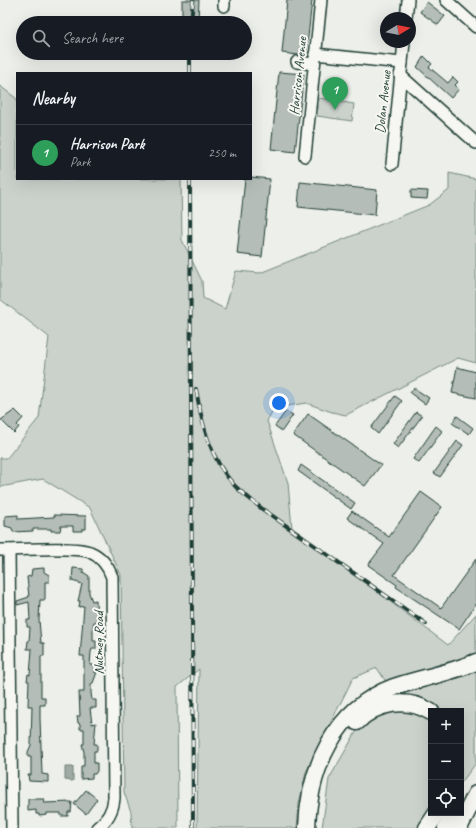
<!DOCTYPE html>
<meta charset="utf-8">
<style>
:root{--surface:#171b24;--page:#242831;--text:#f1f3f6;--muted:#9ea1a6;--line:#363941;--accent:#7c3aed}
body{margin:0;font-family:Caveat,sans-serif;background:var(--page);color:var(--text)}
.controls{position:absolute;right:12px;bottom:12px;display:grid;overflow:hidden;border-radius:0px;box-shadow:0 4px 16px #0002}
.controls button{width:36px;height:36px;display:grid;place-items:center;padding:0;border:0;border-bottom:1px solid var(--line);background:var(--surface);color:var(--text);font:20px sans-serif}
.compass{position:absolute;left:380px;top:12px;width:36px;height:36px;border-radius:50%;background:var(--surface);box-shadow:0 4px 16px #0002;rotate:80deg}
.you{position:absolute;left:279px;top:403px;width:14px;height:14px;margin:-10px;border:3px solid #fff;border-radius:50%;background:#1a73e8;box-shadow:0 0 0 6px #1a73e833}
.badge{display:grid;place-items:center;width:26px;height:26px;border-radius:50%;background:var(--accent);color:#fff;font-size:13px;font-weight:700}
.pin{position:absolute;translate:-50% -33px;filter:drop-shadow(0 1px 2px #0008)}
.pin::after{content:'';position:absolute;top:21px;width:14px;height:12px;background:inherit;clip-path:polygon(0 0,100% 0,50% 100%)}
.list{margin:0;padding:0;list-style:none}
h2{display:flex;justify-content:space-between;align-items:center;height:52px;margin:0;padding:0 16px;font-size:17px}
h2 small{font-size:13px;font-weight:400;color:var(--muted)}
.list li{display:grid;grid-template-columns:26px 1fr auto;gap:12px;align-items:center;box-sizing:border-box;height:56px;padding:0 16px;border-top:1px solid var(--line)}
.list b{display:block;font-size:15px;white-space:nowrap}
.list p{margin:0;font-size:13px;white-space:nowrap;color:var(--muted)}
.list em{font-size:13px;font-style:normal;color:var(--muted)}
.icon{flex:none;width:22px;height:22px;fill:none;stroke:currentColor;stroke-width:2;stroke-linecap:round;stroke-linejoin:round}
.map{position:relative;flex:none;width:476px;height:828px;overflow:hidden}
.search{position:absolute;background:var(--surface);box-shadow:0 4px 16px #0002;left:16px;top:16px;width:236px;height:44px;display:flex;align-items:center;gap:10px;box-sizing:border-box;padding:0 14px;border-radius:22px;color:var(--muted);font-size:15px}
.panel{position:absolute;background:var(--surface);box-shadow:0 4px 16px #0002;left:16px;top:72px;width:236px;height:108px;border-radius:0px}
.map>svg:first-child{display:block}
.green{fill:#cbd2cc;stroke:#758880}
.water{fill:#9faaa4;stroke:#6c7e77}
.building{fill:#b4bdb8;stroke:#1f3d34}
.lines{fill:none;stroke-linecap:round;stroke-linejoin:round}
.minor-casing{stroke:#1f3d34;stroke-width:14}
.highway-casing{stroke:#1f3d34;stroke-width:19}
.minor{stroke:#f6f6f2;stroke-width:11}
.highway{stroke:#f6f6f2;stroke-width:16}
.rail-casing{stroke:#1f3d34;stroke-width:4}
.rail{stroke:#f6f6f2;stroke-width:2.5;stroke-dasharray:8;stroke-linecap:butt}
.labels{text-anchor:middle;dominant-baseline:central;stroke-width:4;stroke-linejoin:round;paint-order:stroke}
.street-label{font-size:14px;fill:#1f3d34;stroke:#f6f6f2}
</style>
<div class="map">
<svg width="476" height="828" viewBox="0 0 476 828">
<rect width="100%" height="100%" fill="#edefea"/>
<filter id="ink" filterUnits="userSpaceOnUse"><feTurbulence type="fractalNoise" baseFrequency=".025" numOctaves="2"/><feDisplacementMap in="SourceGraphic" scale="8" xChannelSelector="R" yChannelSelector="G"/><feConvolveMatrix kernelMatrix="1 2 1 2 8 2 1 2 1" color-interpolation-filters="sRGB"/></filter>
<g filter="url(#ink)">
<!-- green -->
<g class="green">
<polygon points="0,86 17,99 17,179 181,179 182,240 202,281 203,298 225,309 236,271 260,273 429,205 449,190 449,173 476,179 476,363 458,358 346,415 332,412 306,403 274,408 267,421 288,483 292,528 448,645 476,614 476,657 390,688 377,668 353,678 306,772 299,804 297,828 197,828 199,669 177,687 178,828 132,828 131,812 124,792 121,575 90,508 43,479 0,487 0,458 7,458 39,418 49,337 0,299"/>
<polygon points="319,98 354,104 352,121 317,116"/>
<polygon points="476,668 476,763 461,783 461,711 431,711 431,813 426,828 322,828 329,779 359,727 389,708 413,686"/>
</g>
<!-- water -->
<polygon class="water" points="65,767 73,767 73,781 65,780"/>
<!-- building -->
<g class="building">
<polygon points="182,0 199,0 198,21 182,21"/>
<polygon points="287,0 312,0 306,56 282,53"/>
<polygon points="427,2 445,16 438,25 420,12"/>
<polygon points="424,56 432,64 429,67 448,83 453,77 458,82 455,85 459,89 451,98 417,67"/>
<polygon points="279,72 304,74 295,152 271,149"/>
<polygon points="251,177 270,179 262,257 237,254 245,179 251,179"/>
<polygon points="300,182 377,190 375,215 298,207"/>
<polygon points="411,190 428,191 427,199 411,198"/>
<polygon points="457,367 476,372 476,398 452,393"/>
<polygon points="414,388 429,398 425,404 410,393"/>
<polygon points="395,396 402,401 378,434 371,428"/>
<polygon points="15,410 23,418 17,425 19,427 14,433 1,420"/>
<polygon points="286,411 293,415 282,431 275,426"/>
<polygon points="416,412 422,416 398,448 393,444"/>
<polygon points="308,414 381,465 365,486 293,435"/>
<polygon points="457,416 473,428 469,434 452,423"/>
<polygon points="436,426 442,431 419,463 413,459"/>
<polygon points="457,441 463,445 440,477 434,473"/>
<polygon points="301,465 355,503 351,509 298,471"/>
<polygon points="421,492 442,507 394,575 441,608 476,559 476,604 459,629 396,587 397,585 368,565 384,544 347,518 352,511 389,537"/>
<polygon points="18,515 18,519 54,517 54,515 86,516 86,529 82,529 82,531 73,531 73,526 61,526 60,531 51,531 51,529 33,529 33,531 13,532 12,528 5,526 5,516"/>
<polygon points="44,568 44,572 49,575 49,582 45,582 45,600 40,600 39,620 41,643 44,643 44,656 41,656 41,697 45,697 45,705 40,705 40,718 42,774 48,775 48,782 29,781 28,775 31,775 31,757 28,757 28,752 31,745 32,706 28,706 29,681 27,681 28,674 30,675 32,649 27,649 28,641 29,641 30,627 27,627 27,620 30,620 29,602 17,605 17,601 29,597 27,577 31,576 32,569"/>
<polygon points="73,568 83,569 83,572 89,576 89,593 92,601 96,600 97,622 94,622 93,627 93,641 96,641 96,649 92,649 91,652 90,665 94,665 94,672 97,672 93,683 91,684 91,693 92,700 96,700 96,708 90,708 92,724 96,723 94,744 97,744 97,751 94,751 94,763 97,763 97,771 95,774 92,774 92,778 81,779 81,766 84,766 84,752 82,744 84,744 84,729 80,729 80,724 78,723 77,716 80,716 79,692 84,692 84,656 80,656 84,606 79,607 80,601 78,601 82,584 72,581"/>
<polygon points="86,790 97,799 86,814 74,804"/>
<polygon points="28,799 45,799 44,803 72,802 71,812 68,812 68,816 61,816 61,813 47,813 47,815 39,816 39,814 36,814 36,810 28,811"/>
</g>
<g class="lines">
<!-- minor casing -->
<g class="minor-casing">
<g id="minor">
<polyline points="446,0 476,27"/>
<polyline points="224,6 224,0"/>
<polyline points="406,18 408,0"/>
<polyline points="315,54 402,63"/>
<polyline points="297,62 314,64"/>
<polyline points="400,75 476,143"/>
<polyline points="305,156 321,0"/>
<polyline points="392,164 404,42"/>
<path d="M 0,550 C 21,550 74,546 90,552 C 102,557 108,566 112,577 L 114,798 C 113,811 108,820 97,828"/>
<polyline points="9,550 12,828"/>
</g>
</g>
<!-- highway casing -->
<g class="highway-casing">
<g id="highway">
<path d="M 357,722 C 376,702 407,697 431,712"/>
<path d="M 307,828 C 309,768 335,709 394,687 C 421,678 450,673 476,662"/>
<polyline points="427,828 437,813"/>
<polyline points="446,828 455,813"/>
<polyline points="459,828 476,794"/>
</g>
</g>
<!-- minor -->
<use href="#minor" class="minor"/>
<!-- highway -->
<use href="#highway" class="highway"/>
<!-- rail casing -->
<g class="rail-casing">
<g id="rail">
<polyline points="191,23 193,0"/>
<polyline points="190,73 190,53"/>
<polyline points="190,179 193,828"/>
<path d="M 196,389 C 202,425 210,459 235,486 C 243,494 253,501 261,508 L 426,624"/>
</g>
</g>
<!-- rail -->
<use href="#rail" class="rail"/>
</g>
</g>
<g class="labels">
<!-- street labels -->
<g class="street-label">
<text transform="translate(298 76) rotate(-84)">Harrison Avenue</text>
<text transform="translate(383 102) rotate(-84)">Dolan Avenue</text>
<text transform="translate(98 643) rotate(-90)">Nutmeg Road</text>
</g>
</g>
</svg>
<div class="controls">
<button>+</button>
<button>−</button>
<button><svg class="icon" aria-label="locate" viewBox="0 0 24 24"><circle cx="12" cy="12" r="6"/><path d="M12 2v4M12 18v4M2 12h4M18 12h4"/></svg></button>
</div>
<svg class="compass" viewBox="-18 -18 36 36"><path d="M0-13l5 13h-10z" fill="#e53935"/><path d="M0 13l5-13h-10z" fill="#9ea1a6"/></svg>
<div class="you"></div>
<div class="pin badge" style="left:335px;top:110px;background:#2e9e5b">1</div>
<div class="search"><svg class="icon" aria-label="search" viewBox="0 0 24 24"><circle cx="10" cy="10" r="6"/><path d="M15 15l6 6"/></svg>Search here</div>
<section class="panel">
<h2>Nearby<small></small></h2>
<ul class="list">
<li><span class="badge" style="background:#2e9e5b">1</span><div><b>Harrison Park</b><p>Park</p></div><em>250 m</em></li>
</ul>
</section>
</div>
